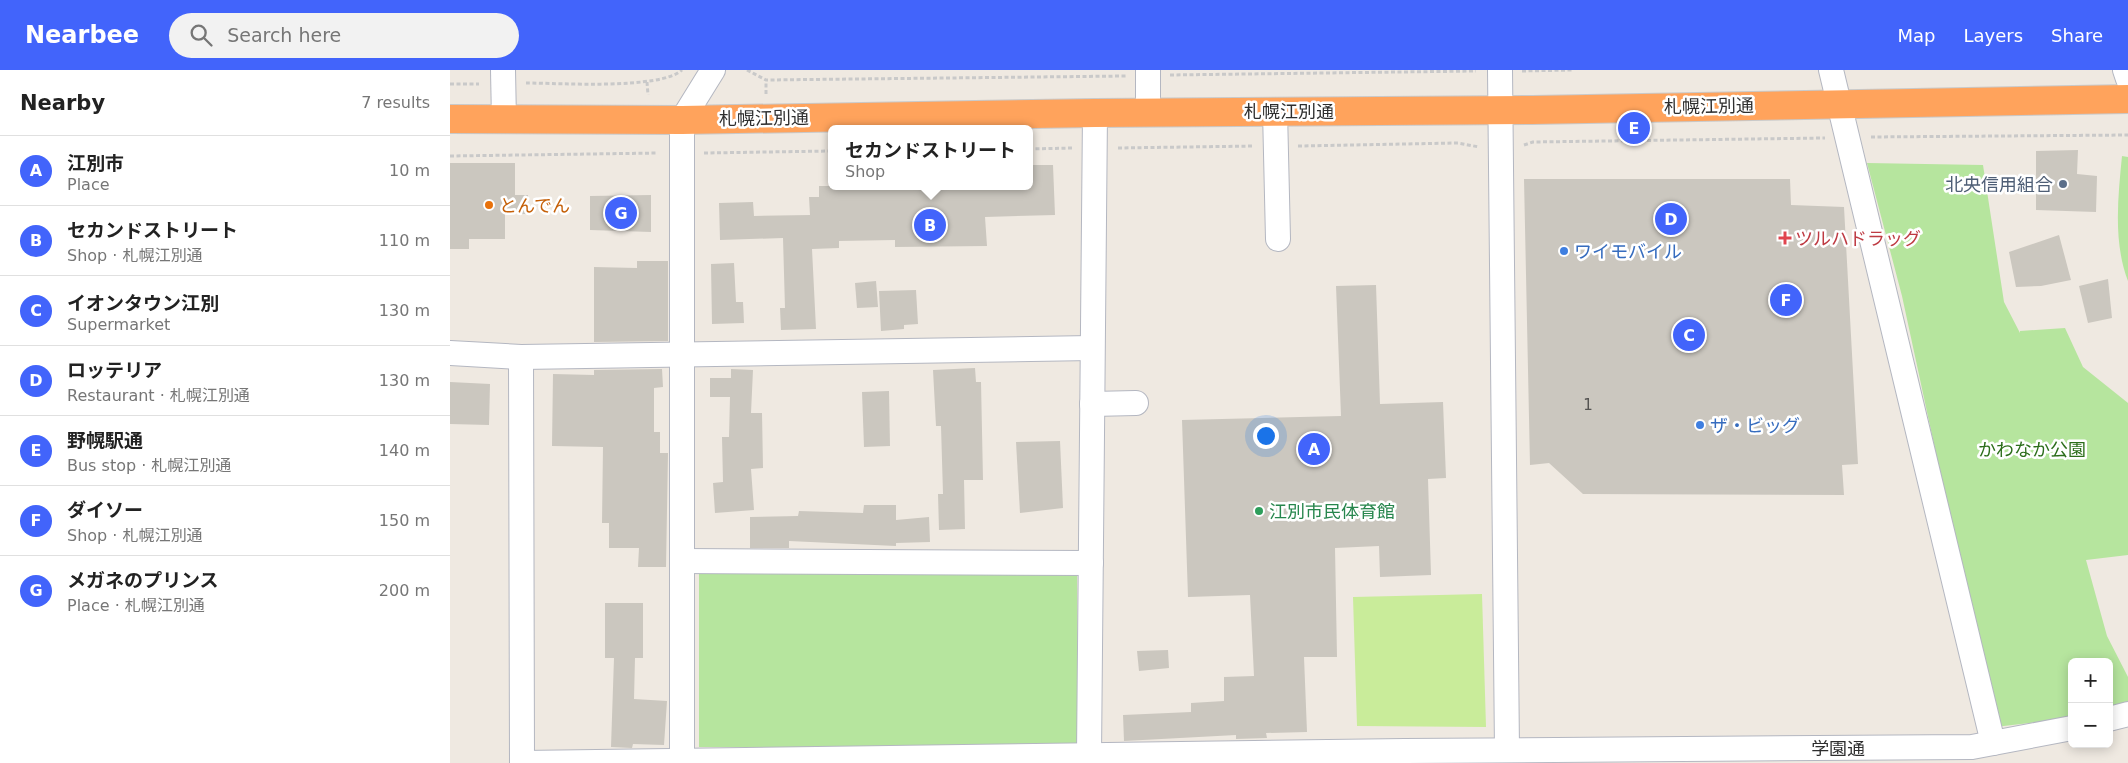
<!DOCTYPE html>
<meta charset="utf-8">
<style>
:root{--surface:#fff;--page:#f2f2f2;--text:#222;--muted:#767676;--line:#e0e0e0;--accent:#4264fb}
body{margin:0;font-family:"DejaVu Sans","Noto Sans JP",sans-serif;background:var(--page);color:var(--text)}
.controls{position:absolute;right:15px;bottom:15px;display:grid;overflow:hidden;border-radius:8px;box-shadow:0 2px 12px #0003}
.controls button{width:45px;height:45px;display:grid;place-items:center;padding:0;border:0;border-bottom:1px solid var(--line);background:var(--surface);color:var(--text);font:25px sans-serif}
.you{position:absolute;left:815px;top:365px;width:18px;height:18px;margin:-12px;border:4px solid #fff;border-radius:50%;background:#1a73e8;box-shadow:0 0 0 8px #1a73e833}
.badge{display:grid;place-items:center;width:32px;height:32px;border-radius:50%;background:var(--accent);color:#fff;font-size:16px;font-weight:700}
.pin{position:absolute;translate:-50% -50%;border:2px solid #fff;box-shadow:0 1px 5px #0006}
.popup{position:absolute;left:378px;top:55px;width:205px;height:65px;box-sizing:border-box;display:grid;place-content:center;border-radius:8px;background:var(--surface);filter:drop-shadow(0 1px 4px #0005);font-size:16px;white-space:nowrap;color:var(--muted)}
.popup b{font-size:19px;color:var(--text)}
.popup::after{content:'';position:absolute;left:50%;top:100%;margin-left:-10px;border:10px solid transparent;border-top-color:var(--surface)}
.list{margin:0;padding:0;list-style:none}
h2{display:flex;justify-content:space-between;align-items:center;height:65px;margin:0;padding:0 20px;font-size:21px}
h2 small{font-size:16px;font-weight:400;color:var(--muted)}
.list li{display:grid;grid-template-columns:32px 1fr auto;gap:15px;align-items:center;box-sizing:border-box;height:70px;padding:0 20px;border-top:1px solid var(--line)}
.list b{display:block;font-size:19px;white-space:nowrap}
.list p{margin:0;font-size:16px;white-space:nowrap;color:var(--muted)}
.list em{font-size:16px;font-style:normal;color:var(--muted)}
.icon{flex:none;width:28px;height:28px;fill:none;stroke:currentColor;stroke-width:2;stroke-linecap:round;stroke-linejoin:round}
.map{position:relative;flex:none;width:1678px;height:693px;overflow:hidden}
header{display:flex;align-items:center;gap:30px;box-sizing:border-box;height:70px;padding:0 25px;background:var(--accent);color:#fff}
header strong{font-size:24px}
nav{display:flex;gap:28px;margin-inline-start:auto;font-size:18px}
.search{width:350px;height:45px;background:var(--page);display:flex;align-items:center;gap:12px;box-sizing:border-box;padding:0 18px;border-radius:28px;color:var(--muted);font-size:19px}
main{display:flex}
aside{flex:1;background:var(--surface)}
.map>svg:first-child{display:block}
.green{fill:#b6e59e}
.pitch{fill:#c9ec9a}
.building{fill:#cbc7bf}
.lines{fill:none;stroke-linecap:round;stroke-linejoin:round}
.minor-casing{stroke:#b4b7c1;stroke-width:26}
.highway-casing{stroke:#c9c9c9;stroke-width:30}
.path{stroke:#c9c9c9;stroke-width:3;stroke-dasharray:4 2.5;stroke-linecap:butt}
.minor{stroke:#fff;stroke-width:24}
.highway{stroke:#ffa35c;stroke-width:28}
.service-dot{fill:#5c6f8a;stroke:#fff;stroke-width:2}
.food-dot{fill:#e8710a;stroke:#fff;stroke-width:2}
.health-dot{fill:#e0444e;stroke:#fff;stroke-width:2}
.shop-dot{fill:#3f7fe0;stroke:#fff;stroke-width:2}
.leisure-dot{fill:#2e9e5b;stroke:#fff;stroke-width:2}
.labels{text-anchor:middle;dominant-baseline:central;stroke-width:5;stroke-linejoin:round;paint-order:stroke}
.number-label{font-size:15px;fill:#555452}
.street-label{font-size:18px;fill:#2e2e2e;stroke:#fff}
.service-label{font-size:18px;fill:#4e5e75;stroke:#fff;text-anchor:end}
.food-label{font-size:18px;fill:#c56008;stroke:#fff;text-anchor:start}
.health-label{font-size:18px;fill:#be3a42;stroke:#fff;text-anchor:start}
.shop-label{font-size:18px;fill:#366cbe;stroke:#fff;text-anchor:start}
.park-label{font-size:18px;fill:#2c6e1b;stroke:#fff}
.leisure-label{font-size:18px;fill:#27864d;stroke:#fff;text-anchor:start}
</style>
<header>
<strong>Nearbee</strong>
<div class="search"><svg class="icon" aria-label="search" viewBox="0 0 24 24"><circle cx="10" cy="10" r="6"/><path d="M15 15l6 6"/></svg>Search here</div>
<nav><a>Map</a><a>Layers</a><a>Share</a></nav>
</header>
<main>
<aside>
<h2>Nearby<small>7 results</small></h2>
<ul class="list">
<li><span class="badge">A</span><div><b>江別市</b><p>Place</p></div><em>10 m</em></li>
<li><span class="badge">B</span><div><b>セカンドストリート</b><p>Shop · 札幌江別通</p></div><em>110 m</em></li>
<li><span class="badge">C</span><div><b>イオンタウン江別</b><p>Supermarket</p></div><em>130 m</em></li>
<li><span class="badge">D</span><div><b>ロッテリア</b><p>Restaurant · 札幌江別通</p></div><em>130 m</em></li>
<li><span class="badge">E</span><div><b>野幌駅通</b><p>Bus stop · 札幌江別通</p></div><em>140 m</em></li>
<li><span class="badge">F</span><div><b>ダイソー</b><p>Shop · 札幌江別通</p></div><em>150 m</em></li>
<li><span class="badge">G</span><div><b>メガネのプリンス</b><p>Place · 札幌江別通</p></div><em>200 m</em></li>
</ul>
</aside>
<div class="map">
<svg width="1678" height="693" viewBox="0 0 1678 693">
<rect width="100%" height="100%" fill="#efe9e1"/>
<!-- green -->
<g class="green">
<path d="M 1672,86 L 1678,87 L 1678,211 C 1663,172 1668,127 1672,86 Z"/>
<polygon points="1417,93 1533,95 1554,232 1570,263 1570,261 1615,258 1633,297 1678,333 1678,485 1636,490 1657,566 1678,607 1678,632 1659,637 1659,592 1622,592 1622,648 1545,657 1452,226"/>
<polygon points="249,501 627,501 628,677 249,677"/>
</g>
<!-- pitch -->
<polygon class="pitch" points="1032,524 1036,657 907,656 903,527"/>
<!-- building -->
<g class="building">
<polygon points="1628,80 1627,104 1647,106 1646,142 1586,140 1586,81"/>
<polygon points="0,93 65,93 65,125 78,125 78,144 55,144 55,169 19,169 19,179 0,179"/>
<polygon points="579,95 603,95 605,145 535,147 537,176 445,177 445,170 389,171 389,178 362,179 366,259 331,260 330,238 335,238 333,168 270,170 269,133 303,132 304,146 360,145 359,127 369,127 369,116 579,116"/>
<polygon points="1074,109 1340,109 1341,135 1394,137 1408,394 1392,395 1394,425 1133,424 1099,393 1080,395"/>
<polygon points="201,125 201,162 140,160 140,126"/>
<polygon points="1609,165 1621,210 1591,216 1566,217 1559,182"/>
<polygon points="187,191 218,191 218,271 144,272 144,197 187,198"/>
<polygon points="284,193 286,232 293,232 294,253 262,254 261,194"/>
<polygon points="1658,209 1662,248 1638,253 1629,216"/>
<polygon points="426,211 428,237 407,238 405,213"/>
<polygon points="926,215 930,334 993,332 996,408 978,409 981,505 930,507 929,476 885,478 887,587 854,587 857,662 816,663 817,668 786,669 786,665 674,671 673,645 741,642 741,633 774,631 774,607 804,606 800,525 738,527 732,350 891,346 886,216"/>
<polygon points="466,220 468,254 454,255 454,259 431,261 429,221"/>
<polygon points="525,298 526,312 531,312 533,410 514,410 515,459 489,460 488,424 493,424 491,356 486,356 483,300"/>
<polygon points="212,299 213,317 204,318 204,362 210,362 210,383 218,383 216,497 188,497 189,478 159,478 159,453 152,453 153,377 102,376 103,304 144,305 144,300"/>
<polygon points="281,299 303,300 301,343 312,343 313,398 301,399 304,440 265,443 263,413 273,412 272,367 279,367 280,327 260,327 260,308 281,308"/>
<polygon points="0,312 40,314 39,355 0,354"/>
<polygon points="439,321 440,376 414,377 412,322"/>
<polygon points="610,371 613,438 570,443 566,372"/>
<polygon points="414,435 446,435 446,450 479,447 480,472 446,473 446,476 339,471 339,478 300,478 300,447 348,446 349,441 413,443"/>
<polygon points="155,533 193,533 193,588 185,588 184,629 217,631 214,675 183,674 182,678 161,677 164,588 155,588"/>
<polygon points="718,580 719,598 689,601 687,581"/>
</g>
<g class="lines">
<!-- minor casing -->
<g class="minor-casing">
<g id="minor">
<polyline points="53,0 54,50"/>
<polyline points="1050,0 1057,680"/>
<polyline points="1381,0 1543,673"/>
<polyline points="1675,0 1678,9"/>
<polyline points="825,41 828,169"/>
<polyline points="698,42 698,0"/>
<polyline points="0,283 71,287 642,278"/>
<polyline points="71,287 72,693"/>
<polyline points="642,334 686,333"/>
<polyline points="232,491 641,493"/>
<polyline points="1659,649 1678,644"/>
<polyline points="232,691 232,50 263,0"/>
<polyline points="72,693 955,681 1522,677 1622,658"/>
<polyline points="641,693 639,685 645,43"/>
</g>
</g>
<!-- highway casing -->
<g class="highway-casing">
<polyline id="highway" points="0,49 232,50 645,43 1082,40 1678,29"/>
</g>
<!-- path -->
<g class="path">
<polyline points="297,0 316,10 676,6"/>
<polyline points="1072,1 1123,0"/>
<polyline points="720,5 1026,1"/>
<polyline points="197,12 198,25"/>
<path d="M 76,13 C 109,13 210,20 232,0"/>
<polyline points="0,14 29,14"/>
<polyline points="316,24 316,10"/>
<polyline points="1421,67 1678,65"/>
<polyline points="1074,75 1083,72 1375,68"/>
<polyline points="848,76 1008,73 1029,77"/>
<polyline points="668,78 804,76"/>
<polyline points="579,79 622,78"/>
<polyline points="254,83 381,81"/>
<polyline points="0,86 208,83"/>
</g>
<!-- minor -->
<use href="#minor" class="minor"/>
<!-- highway -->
<use href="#highway" class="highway"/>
</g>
<!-- markers -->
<circle class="service-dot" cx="1613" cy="114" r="5"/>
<circle class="food-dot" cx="39" cy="135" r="5"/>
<path class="health-dot" d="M1332.5 160.5h5v5h5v5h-5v5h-5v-5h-5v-5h5z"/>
<g class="shop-dot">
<circle cx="1114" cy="181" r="5"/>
<circle cx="1250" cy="355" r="5"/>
</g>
<circle class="leisure-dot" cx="809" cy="441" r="5"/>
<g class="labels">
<!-- number labels -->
<g class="number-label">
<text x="1138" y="335">1</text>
</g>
<!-- street labels -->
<g class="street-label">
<text transform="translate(1259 36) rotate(-1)">札幌江別通</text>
<text x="839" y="41">札幌江別通</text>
<text transform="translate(314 48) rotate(-1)">札幌江別通</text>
<text x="1388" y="678">学園通</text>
</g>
<!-- service labels -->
<g class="service-label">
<text x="1603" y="114">北央信用組合</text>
</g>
<!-- food labels -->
<g class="food-label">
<text x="49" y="135">とんでん</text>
</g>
<!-- health labels -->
<g class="health-label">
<text x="1345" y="168">ツルハドラッグ</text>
</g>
<!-- shop labels -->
<g class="shop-label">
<text x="1124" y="181">ワイモバイル</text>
<text x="1260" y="355">ザ・ビッグ</text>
</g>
<!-- park labels -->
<g class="park-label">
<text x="1582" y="379">かわなか公園</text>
</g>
<!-- leisure labels -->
<g class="leisure-label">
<text x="819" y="441">江別市民体育館</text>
</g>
</g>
</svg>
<div class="controls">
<button>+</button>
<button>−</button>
</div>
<div class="you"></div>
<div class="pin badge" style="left:864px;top:379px">A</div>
<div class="pin badge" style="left:480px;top:155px">B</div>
<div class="popup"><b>セカンドストリート</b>Shop</div>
<div class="pin badge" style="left:1239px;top:265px">C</div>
<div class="pin badge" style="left:1221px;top:149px">D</div>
<div class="pin badge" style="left:1184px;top:58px">E</div>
<div class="pin badge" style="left:1336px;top:230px">F</div>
<div class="pin badge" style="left:171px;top:143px">G</div>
</div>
</main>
